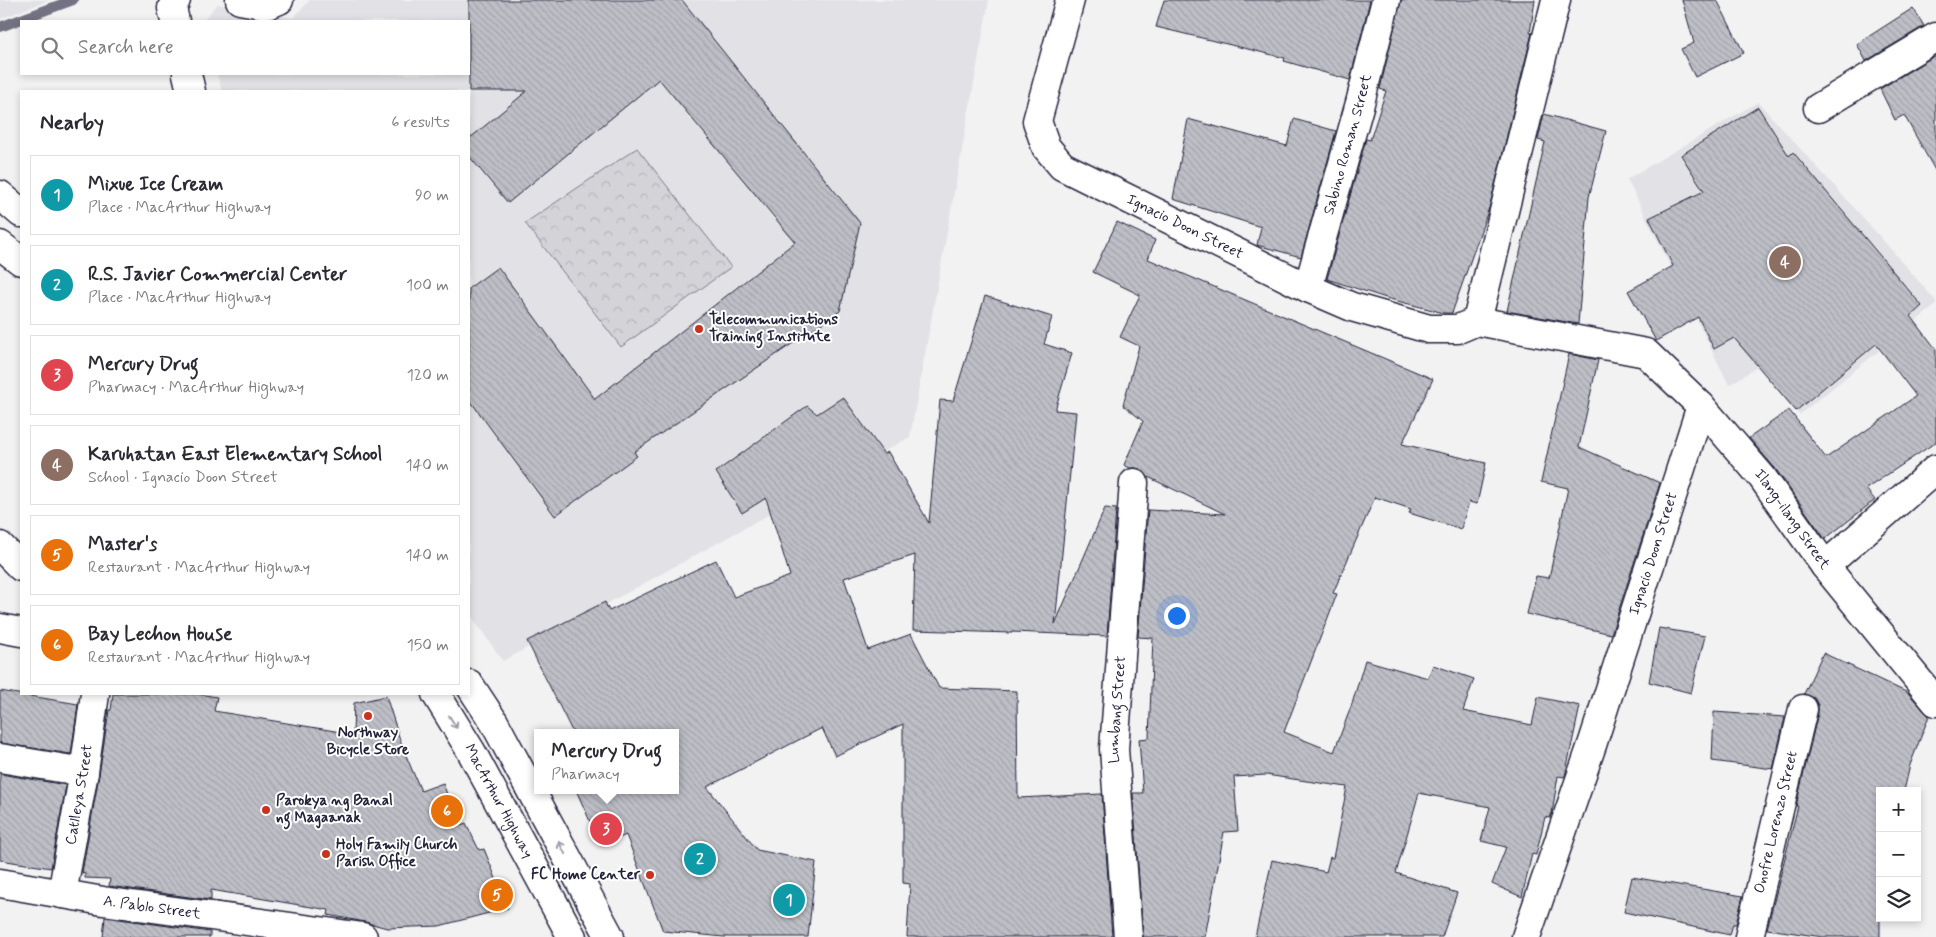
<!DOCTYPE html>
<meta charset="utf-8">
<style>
:root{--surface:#fff;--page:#f7f7f7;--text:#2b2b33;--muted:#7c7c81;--line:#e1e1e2;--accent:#b45309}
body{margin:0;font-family:Mynerve,sans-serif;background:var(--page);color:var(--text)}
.controls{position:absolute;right:15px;bottom:15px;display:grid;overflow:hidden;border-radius:0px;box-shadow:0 2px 8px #0003}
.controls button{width:45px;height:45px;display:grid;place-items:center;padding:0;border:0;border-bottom:1px solid var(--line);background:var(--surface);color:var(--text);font:25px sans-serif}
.you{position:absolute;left:1176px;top:615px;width:18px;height:18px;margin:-12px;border:4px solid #fff;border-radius:50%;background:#1a73e8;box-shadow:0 0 0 8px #1a73e833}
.badge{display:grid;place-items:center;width:32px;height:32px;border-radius:50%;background:var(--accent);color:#fff;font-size:16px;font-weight:700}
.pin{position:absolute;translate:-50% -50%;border:2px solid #fff;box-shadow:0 1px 5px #0006}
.popup{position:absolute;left:534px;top:729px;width:145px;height:65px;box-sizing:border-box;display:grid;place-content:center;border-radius:0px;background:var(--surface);filter:drop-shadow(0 1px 4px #0005);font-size:16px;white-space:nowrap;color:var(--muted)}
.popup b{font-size:19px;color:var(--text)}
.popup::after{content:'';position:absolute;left:50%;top:100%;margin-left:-10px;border:10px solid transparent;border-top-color:var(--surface)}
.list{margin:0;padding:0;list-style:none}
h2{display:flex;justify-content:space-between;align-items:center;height:65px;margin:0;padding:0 20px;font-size:21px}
h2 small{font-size:16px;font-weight:400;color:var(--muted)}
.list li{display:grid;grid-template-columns:32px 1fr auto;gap:15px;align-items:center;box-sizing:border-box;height:80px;margin:0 10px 10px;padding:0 10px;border:1px solid var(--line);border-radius:0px}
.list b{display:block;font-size:19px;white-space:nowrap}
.list p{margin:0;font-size:16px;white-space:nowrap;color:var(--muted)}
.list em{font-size:16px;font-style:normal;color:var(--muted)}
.icon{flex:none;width:28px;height:28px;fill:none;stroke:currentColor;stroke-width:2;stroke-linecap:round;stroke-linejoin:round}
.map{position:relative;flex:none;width:1936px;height:937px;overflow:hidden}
.search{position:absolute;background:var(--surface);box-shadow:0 2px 8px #0003;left:20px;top:20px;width:450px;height:55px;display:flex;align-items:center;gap:12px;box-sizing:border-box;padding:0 18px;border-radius:0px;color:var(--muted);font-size:19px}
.panel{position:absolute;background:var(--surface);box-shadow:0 2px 8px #0003;left:20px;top:90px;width:450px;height:605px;border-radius:0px}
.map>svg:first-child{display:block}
.built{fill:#e2e2e6}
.park{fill:url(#park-crowns);stroke:#7a7a8a}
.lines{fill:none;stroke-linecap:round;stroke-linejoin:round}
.stream{stroke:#727282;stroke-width:10}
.building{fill:url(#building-back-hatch);stroke:#22223b}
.minor-casing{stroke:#22223b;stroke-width:31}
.highway-casing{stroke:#22223b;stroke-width:31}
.minor{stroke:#fff;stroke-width:28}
.highway{stroke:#fff;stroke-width:28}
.oneway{stroke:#9c9ca7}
.poi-dot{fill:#c8321e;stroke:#fff;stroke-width:2}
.labels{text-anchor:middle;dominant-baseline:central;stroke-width:4;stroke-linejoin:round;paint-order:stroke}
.street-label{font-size:15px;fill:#22223b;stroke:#fff}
.poi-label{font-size:15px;font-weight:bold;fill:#22223b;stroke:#fff;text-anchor:start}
</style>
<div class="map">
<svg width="1936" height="937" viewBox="0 0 1936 937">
<defs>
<pattern id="park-crowns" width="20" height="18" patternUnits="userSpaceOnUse" patternTransform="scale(1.25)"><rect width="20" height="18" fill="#d3d3d8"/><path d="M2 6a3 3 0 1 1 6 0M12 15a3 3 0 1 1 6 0" fill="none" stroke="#b5b5ba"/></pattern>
<pattern id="building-back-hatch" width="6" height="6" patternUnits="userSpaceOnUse" patternTransform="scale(1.25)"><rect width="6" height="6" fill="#bebec6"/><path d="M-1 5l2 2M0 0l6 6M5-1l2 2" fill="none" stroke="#a3a3ab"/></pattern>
</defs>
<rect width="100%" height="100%" fill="#f2f2f3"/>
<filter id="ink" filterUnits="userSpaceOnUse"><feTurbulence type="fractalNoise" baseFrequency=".02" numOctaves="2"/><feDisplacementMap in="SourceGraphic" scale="10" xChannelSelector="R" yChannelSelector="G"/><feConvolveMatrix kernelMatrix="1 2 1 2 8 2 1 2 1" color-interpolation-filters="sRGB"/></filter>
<g filter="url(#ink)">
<!-- built -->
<g class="built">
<polygon points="0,0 49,0 0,19"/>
<polygon points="310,0 989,0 910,437 503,661 469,613 469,91 222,91 217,74 469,74 469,21 203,21 217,4 293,18"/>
<polygon points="1758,102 1868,223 1936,301 1936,305 1799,415 1757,367 1729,385 1627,179"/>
</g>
<!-- park -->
<polygon class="park" points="637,148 731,267 621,347 525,223"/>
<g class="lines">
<!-- stream -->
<polyline class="stream" points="0,27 73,0"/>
</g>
<!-- building -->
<g class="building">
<polygon points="469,0 682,0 860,223 840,311 634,452 637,456 555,516 469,399 469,288 498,267 595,399 795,242 659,79 508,203 469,156 469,139 527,91 469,91"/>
<polygon points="1164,0 1370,0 1350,80 1284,61 1285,58 1156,27"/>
<polygon points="1401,0 1535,0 1530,33 1532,33 1490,205 1452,313 1444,313 1386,298 1327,279 1366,139 1370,140 1386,91 1380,89"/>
<polygon points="1682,0 1717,0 1744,53 1695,77 1681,49 1694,43"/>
<polygon points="1913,8 1924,26 1866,61 1857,44"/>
<polygon points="1936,55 1936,172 1904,115 1895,120 1880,89"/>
<polygon points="1758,107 1789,156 1793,152 1922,306 1911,316 1936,349 1936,442 1866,489 1875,500 1825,539 1775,468 1749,438 1789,410 1826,458 1916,396 1876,344 1796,411 1734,338 1714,349 1698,317 1656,341 1628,291 1673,266 1649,218 1704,191 1681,155"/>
<polygon points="1544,114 1606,131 1589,197 1578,324 1507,311 1545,142 1538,140"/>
<polygon points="1188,119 1287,146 1294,119 1336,131 1301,257 1257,245 1261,227 1173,199"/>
<polygon points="1117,222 1155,240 1148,259 1433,379 1402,444 1486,463 1477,504 1469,502 1461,529 1409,513 1411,509 1375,497 1333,593 1337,594 1284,732 1334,752 1352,704 1365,660 1428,678 1433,665 1474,679 1463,711 1532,725 1538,697 1580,706 1565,776 1564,777 1558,776 1552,813 1550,818 1545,817 1536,855 1532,854 1522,897 1492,884 1506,847 1481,841 1490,807 1419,793 1396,873 1457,893 1442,937 1255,937 1272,860 1326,872 1330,857 1333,858 1347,787 1266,775 1234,777 1238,831 1224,832 1205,937 1143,937 1133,793 1143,793 1139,739 1149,738 1153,638 1138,637 1148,510 1225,514 1148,477 1142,470 1136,468 1130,468 1124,465 1143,421 1123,405 1139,346 1120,337 1140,295 1093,272"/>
<polygon points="985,296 1052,317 1044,344 1072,353 1055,410 1076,412 1055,624 1105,508 1116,509 1107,636 1012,632 1012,633 913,630 915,555 844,578 868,650 911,634 939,688 1017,691 1018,798 1102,794 1112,937 907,937 910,884 903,883 903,724 835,756 822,728 707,787 757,850 816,862 808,937 724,937 663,931 626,835 601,846 576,790 675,790 675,733 573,733 527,641 605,602 609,611 716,560 734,597 790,576 766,498 742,513 716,472 807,406 817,414 843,397 884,454 888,452 929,523 940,400 953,401"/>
<polygon points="1569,354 1598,360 1579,447 1660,483 1611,634 1527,614 1536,576 1549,578 1568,488 1541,482"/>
<polygon points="1659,628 1705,636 1691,693 1649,682"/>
<polygon points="1823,653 1908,693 1929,716 1910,765 1904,791 1880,791 1880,937 1823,937 1767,929 1798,806 1796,806 1818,713 1818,705 1814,698 1804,694"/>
<polygon points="0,691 78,704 71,754 0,743"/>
<polygon points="113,694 199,694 217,697 214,711 353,734 354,703 386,696 402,746 421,791 443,783 458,826 466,823 479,850 484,849 508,908 439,926 387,928 365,922 328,915 329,910 211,890 211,900 109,886 110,879 85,878 85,874 82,873 99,775 109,710 111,710"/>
<polygon points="1714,712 1785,717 1773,769 1712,761"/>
<polygon points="0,774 66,785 51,868 0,860"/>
<polygon points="1632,877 1743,896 1736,924 1733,924 1730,935 1624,912"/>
<polygon points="105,917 210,932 210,937 103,937"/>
</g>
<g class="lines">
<!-- minor casing -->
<g class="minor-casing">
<g id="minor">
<polyline points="240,0 267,5 279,0"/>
<path id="s1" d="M 1070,0 L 1037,121 L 1046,147 L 1062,166 L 1308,288 L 1352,307 L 1429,329 L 1458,329 L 1477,321 L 1646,353 L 1701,406 L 1762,477 L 1825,566 L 1936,702"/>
<polyline points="175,21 172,8 176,0"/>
<polyline points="187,74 191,91"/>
<polyline points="1818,108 1936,37"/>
<path id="s2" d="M 1308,288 L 1360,103 L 1386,0"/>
<polyline points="1477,321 1556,0"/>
<polyline points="0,546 21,567"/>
<polyline points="1825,566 1936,469"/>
<polyline points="0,628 21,632"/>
<polyline points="0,758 84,772"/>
<path id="s3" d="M 0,883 L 103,901 L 363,937"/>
<path id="s4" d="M 62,894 L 84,772 L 95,694"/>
<path id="s5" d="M 1128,937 L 1114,749 L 1134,483"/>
<path id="s6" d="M 1526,937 L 1593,742 L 1701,406"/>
<path id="s7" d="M 1749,937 L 1803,709"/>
</g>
</g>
<!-- highway casing -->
<g class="highway-casing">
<g id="highway">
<polyline points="0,195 21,213"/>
<polyline points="0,245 21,261"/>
<polyline points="469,684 494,722 610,937"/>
<path id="s8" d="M 436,694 L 471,751 L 572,937"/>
</g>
</g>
<!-- minor -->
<use href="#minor" class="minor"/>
<!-- highway -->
<use href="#highway" class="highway"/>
</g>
<!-- one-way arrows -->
<defs><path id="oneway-shaft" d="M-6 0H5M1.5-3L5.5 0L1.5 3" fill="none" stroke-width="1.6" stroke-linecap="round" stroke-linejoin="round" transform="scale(1.25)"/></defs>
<g class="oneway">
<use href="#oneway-shaft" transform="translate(453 722) rotate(58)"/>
<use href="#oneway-shaft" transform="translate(562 848) rotate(-118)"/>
</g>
</g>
<!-- markers -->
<g class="poi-dot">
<circle cx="699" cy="329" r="5"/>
<circle cx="368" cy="716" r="5"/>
<circle cx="266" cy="810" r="5"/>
<circle cx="326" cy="854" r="5"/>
<circle cx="650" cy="875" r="5"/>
</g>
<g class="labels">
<!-- street labels -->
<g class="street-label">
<text stroke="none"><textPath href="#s2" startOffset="149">Sabino Roman Street</textPath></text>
<text stroke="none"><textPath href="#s1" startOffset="315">Ignacio Doon Street</textPath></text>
<text stroke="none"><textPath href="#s1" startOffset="1024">Ilang-ilang Street</textPath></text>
<text stroke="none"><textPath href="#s6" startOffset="404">Ignacio Doon Street</textPath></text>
<text stroke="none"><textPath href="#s5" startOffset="228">Lumbang Street</textPath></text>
<text stroke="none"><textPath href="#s4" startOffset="101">Catlleya Street</textPath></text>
<text stroke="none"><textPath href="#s8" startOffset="124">MacArthur Highway</textPath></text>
<text stroke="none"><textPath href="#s7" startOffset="118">Onofre Lorenzo Street</textPath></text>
<text stroke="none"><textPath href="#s3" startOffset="154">A. Pablo Street</textPath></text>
</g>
<!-- poi labels -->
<g class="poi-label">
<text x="709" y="320">Telecommunications<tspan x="709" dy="17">Training Institute</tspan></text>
<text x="368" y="733" text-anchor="middle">Northway<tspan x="368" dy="17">Bicycle Store</tspan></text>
<text x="276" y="801">Parokya ng Banal<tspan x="276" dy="17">ng Magaanak</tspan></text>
<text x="336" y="845">Holy Family Church<tspan x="336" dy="17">Parish Office</tspan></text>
<text x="640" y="875" text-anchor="end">FC Home Center</text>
</g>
</g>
</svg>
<div class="controls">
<button>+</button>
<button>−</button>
<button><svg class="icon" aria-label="layers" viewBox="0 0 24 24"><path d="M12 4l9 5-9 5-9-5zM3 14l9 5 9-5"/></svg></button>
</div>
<div class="you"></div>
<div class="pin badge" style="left:789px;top:900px;background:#0f9aa8">1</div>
<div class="pin badge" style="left:700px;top:859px;background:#0f9aa8">2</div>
<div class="pin badge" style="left:606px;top:829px;background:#e0444e">3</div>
<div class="popup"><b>Mercury Drug</b>Pharmacy</div>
<div class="pin badge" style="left:1785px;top:262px;background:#8d6e63">4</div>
<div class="pin badge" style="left:497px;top:895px;background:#e8710a">5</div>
<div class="pin badge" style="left:447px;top:811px;background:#e8710a">6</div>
<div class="search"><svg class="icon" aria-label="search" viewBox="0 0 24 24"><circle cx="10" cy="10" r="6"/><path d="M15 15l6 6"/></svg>Search here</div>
<section class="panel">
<h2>Nearby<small>6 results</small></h2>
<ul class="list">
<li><span class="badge" style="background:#0f9aa8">1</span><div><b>Mixue Ice Cream</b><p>Place · MacArthur Highway</p></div><em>90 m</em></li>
<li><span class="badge" style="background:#0f9aa8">2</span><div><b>R.S. Javier Commercial Center</b><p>Place · MacArthur Highway</p></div><em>100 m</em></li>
<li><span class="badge" style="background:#e0444e">3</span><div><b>Mercury Drug</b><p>Pharmacy · MacArthur Highway</p></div><em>120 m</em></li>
<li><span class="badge" style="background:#8d6e63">4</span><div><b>Karuhatan East Elementary School</b><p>School · Ignacio Doon Street</p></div><em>140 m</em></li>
<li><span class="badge" style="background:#e8710a">5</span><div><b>Master's</b><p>Restaurant · MacArthur Highway</p></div><em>140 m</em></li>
<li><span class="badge" style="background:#e8710a">6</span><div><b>Bay Lechon House</b><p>Restaurant · MacArthur Highway</p></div><em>150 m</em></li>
</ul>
</section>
</div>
